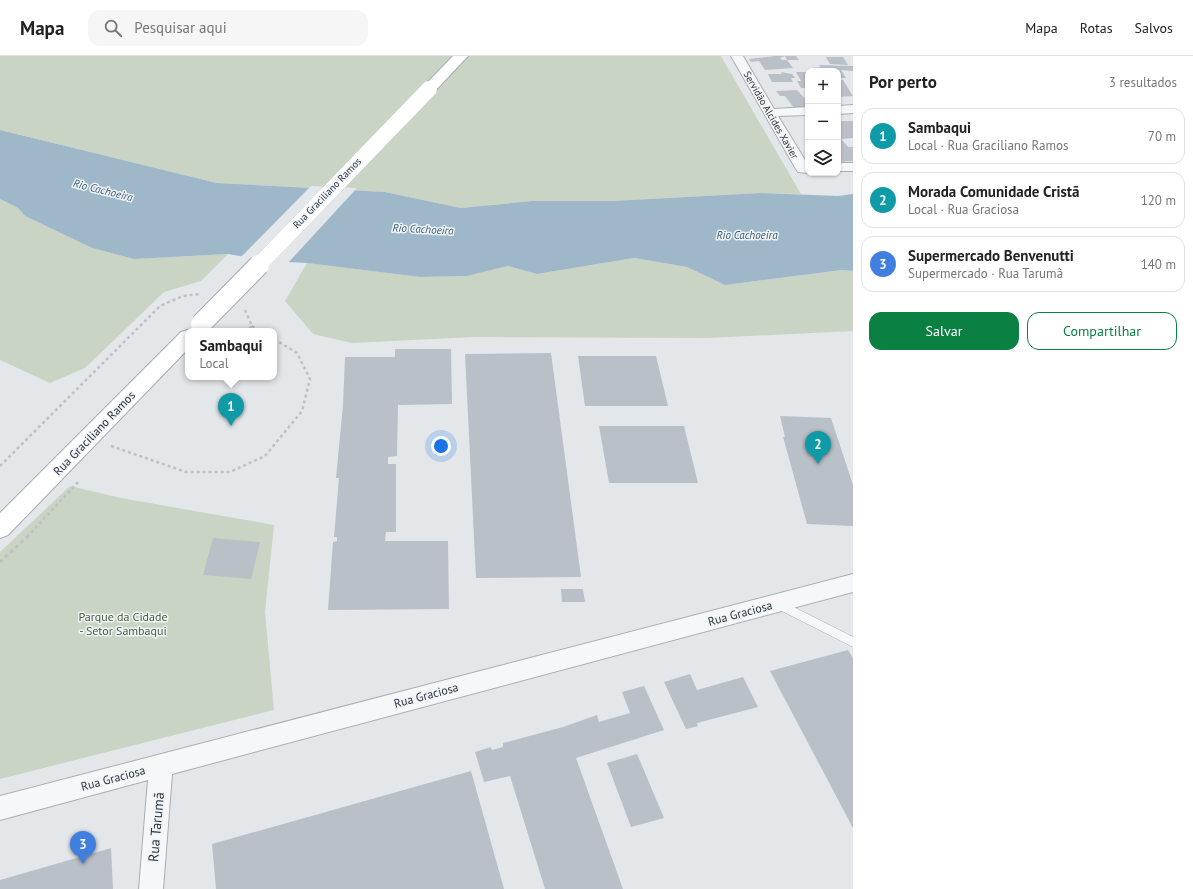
<!DOCTYPE html>
<html lang="pt">
<meta charset="utf-8">
<style>
:root{--surface:#fff;--page:#f6f6f6;--text:#222;--muted:#767676;--line:#e0e0e0;--accent:#0b8043}
body{margin:0;font-family:"PT Sans",sans-serif;background:var(--page);color:var(--text)}
.controls{position:absolute;right:12px;top:12px;display:grid;overflow:hidden;border-radius:8px;box-shadow:0 1px 3px #0004}
.controls button{width:36px;height:36px;display:grid;place-items:center;padding:0;border:0;border-bottom:1px solid var(--line);background:var(--surface);color:var(--text);font:20px sans-serif}
.you{position:absolute;left:441px;top:390px;width:14px;height:14px;margin:-10px;border:3px solid #fff;border-radius:50%;background:#1a73e8;box-shadow:0 0 0 6px #1a73e833}
.badge{display:grid;place-items:center;width:26px;height:26px;border-radius:50%;background:var(--accent);color:#fff;font-size:13px;font-weight:700}
.pin{position:absolute;translate:-50% -33px;filter:drop-shadow(0 1px 2px #0008)}
.pin::after{content:'';position:absolute;top:21px;width:14px;height:12px;background:inherit;clip-path:polygon(0 0,100% 0,50% 100%)}
.popup{position:absolute;left:185px;top:272px;width:92px;height:52px;box-sizing:border-box;display:grid;place-content:center;border-radius:8px;background:var(--surface);filter:drop-shadow(0 1px 3px #0005);font-size:13px;white-space:nowrap;color:var(--muted)}
.popup b{font-size:15px;color:var(--text)}
.popup::after{content:'';position:absolute;left:50%;top:100%;margin-left:-8px;border:8px solid transparent;border-top-color:var(--surface)}
.list{margin:0;padding:0;list-style:none}
h2{display:flex;justify-content:space-between;align-items:center;height:52px;margin:0;padding:0 16px;font-size:17px}
h2 small{font-size:13px;font-weight:400;color:var(--muted)}
.list li{display:grid;grid-template-columns:26px 1fr auto;gap:12px;align-items:center;box-sizing:border-box;height:56px;margin:0 8px 8px;padding:0 8px;border:1px solid var(--line);border-radius:12px}
.list b{display:block;font-size:15px;white-space:nowrap}
.list p{margin:0;font-size:13px;white-space:nowrap;color:var(--muted)}
.list em{font-size:13px;font-style:normal;color:var(--muted)}
.actions{display:flex;gap:8px;padding:12px 16px}
.actions a{flex:1;padding:9px 0;border:1px solid var(--accent);border-radius:12px;text-align:center;font-size:14px;color:var(--accent)}
.actions .main{background:var(--accent);color:#fff}
.icon{flex:none;width:22px;height:22px;fill:none;stroke:currentColor;stroke-width:2;stroke-linecap:round;stroke-linejoin:round}
.map{position:relative;flex:none;width:853px;height:833px;overflow:hidden}
header{display:flex;align-items:center;gap:24px;box-sizing:border-box;height:56px;padding:0 20px;background:var(--surface);border-bottom:1px solid var(--line)}
header strong{font-size:19px}
nav{display:flex;gap:22px;margin-inline-start:auto;font-size:14px}
.search{width:280px;height:36px;background:var(--page);display:flex;align-items:center;gap:10px;box-sizing:border-box;padding:0 14px;border-radius:12px;color:var(--muted);font-size:15px}
main{display:flex}
aside{flex:1;background:var(--surface)}
.map>svg:first-child{display:block}
.green{fill:#cad4c4}
.water{fill:#9fb8c9}
.pier{fill:#e3e7ea}
.building{fill:#bac0c7}
.lines{fill:none;stroke-linecap:round;stroke-linejoin:round}
.service-casing{stroke:#a8aeb4;stroke-width:1}
.minor-casing{stroke:#a8aeb4;stroke-width:2}
.primary-casing{stroke:#a2acb6;stroke-width:2}
.path-far1{stroke:#bcc1c6;stroke-width:2.5;stroke-dasharray:3 3;stroke-linecap:butt}
.path{stroke:#bcc1c6;stroke-width:3;stroke-dasharray:3.5 3.5;stroke-linecap:butt}
.service{fill:#f5f7f9;fill-rule:evenodd}
.minor{fill:#f5f7f9;fill-rule:evenodd}
.primary{fill:#fff;fill-rule:evenodd}
.primary-bridge-far1-casing{stroke:#a2acb6;stroke-width:16;stroke-linecap:butt}
.primary-bridge-casing{stroke:#a2acb6;stroke-width:22;stroke-linecap:butt}
.primary-bridge-far1{stroke:#fff;stroke-width:16}
.primary-bridge{stroke:#fff;stroke-width:20}
.labels{text-anchor:middle;dominant-baseline:central;stroke-width:3;stroke-linejoin:round;paint-order:stroke}
.far-street-label{font-size:10px;fill:#2b3642;stroke:#f2f5f8}
.far-water-label{font-size:11px;font-style:italic;fill:#365975;stroke:#f2f5f8}
.street-label{font-size:12px;fill:#2b3642;stroke:#f2f5f8}
.park-label{font-size:12px;fill:#445d39;stroke:#f2f5f8}
.near-street-label{font-size:14px;fill:#2b3642;stroke:#f2f5f8}
</style>
<header>
<strong>Mapa</strong>
<div class="search"><svg class="icon" aria-label="search" viewBox="0 0 24 24"><circle cx="10" cy="10" r="6"/><path d="M15 15l6 6"/></svg>Pesquisar aqui</div>
<nav><a>Mapa</a><a>Rotas</a><a>Salvos</a></nav>
</header>
<main>
<div class="map">
<svg width="853" height="833" viewBox="0 0 853 833">
<rect width="100%" height="100%" fill="#e3e7ea"/>
<!-- green -->
<g class="green">
<polygon points="0,0 721,0 801,138 760,137 612,145 532,145 461,152 385,136 217,127 0,74"/>
<polygon points="0,143 18,152 25,160 92,192 134,203 228,198 201,225 164,236 85,312 50,327 0,304"/>
<polygon points="634,202 687,211 725,229 842,214 853,215 853,275 708,282 474,281 352,287 313,278 285,245 307,207 421,221 467,220 508,210 537,218"/>
<polygon points="70,430 121,442 274,469 265,556 274,654 0,723 0,496"/>
</g>
<!-- water -->
<polygon class="water" points="0,74 217,127 385,136 461,152 532,145 612,145 760,137 838,140 853,138 853,215 842,214 725,229 687,211 634,202 537,218 508,210 467,220 420,221 307,207 268,205 228,198 134,203 92,192 25,160 18,152 0,143"/>
<!-- pier -->
<polygon class="pier" points="311,130 357,132 287,208 267,207 240,202"/>
<!-- building -->
<g class="building">
<polygon points="775,0 785,0 780,2 782,4 787,4 793,12 765,14 759,5 751,6 749,3"/>
<polygon points="785,0 796,0 799,4 787,4"/>
<polygon points="826,1 843,1 848,9 830,8"/>
<polygon points="819,9 853,10 853,15 841,14 846,22 838,22 838,15 816,15 814,12 821,11"/>
<polygon points="781,16 792,18 795,22 791,22 793,26 772,26 768,18 782,18"/>
<polygon points="796,16 808,16 808,32 801,32 797,25 801,25"/>
<polygon points="838,24 843,24 853,40 838,41"/>
<polygon points="797,34 808,46 808,51 794,52 785,40 780,40 776,35"/>
<polygon points="838,65 853,65 853,82 842,83 838,78"/>
<polygon points="838,79 848,91 853,91 853,105 838,106"/>
<polygon points="395,293 451,293 452,348 398,349 397,400 388,401 388,408 396,408 396,476 386,476 385,485 448,485 449,553 328,554 333,486 337,485 337,481 334,481 339,422 336,422 343,349 345,301 395,301"/>
<polygon points="551,297 581,521 476,522 465,298"/>
<polygon points="578,300 656,300 668,350 585,350"/>
<polygon points="780,360 831,362 853,429 853,470 807,468 785,388 783,381 785,381"/>
<polygon points="599,370 684,370 698,427 609,427"/>
<polygon points="213,482 260,486 251,523 203,519"/>
<polygon points="561,533 583,533 585,546 562,546"/>
<polygon points="848,594 853,602 853,772 770,615"/>
<polygon points="690,618 697,634 743,621 758,651 697,667 698,670 686,673 664,626"/>
<polygon points="644,630 664,674 576,702 623,833 545,833 510,720 484,726 475,696 491,691 492,694 503,691 503,687 563,671 597,659 599,666 630,657 622,636"/>
<polygon points="637,698 664,762 631,771 607,707"/>
<polygon points="471,715 504,833 216,833 212,788"/>
<polygon points="111,792 113,833 0,833 0,824"/>
</g>
<g class="lines">
<!-- service casing -->
<g class="service-casing">
<polygon id="service" points="778,543 853,581 853,591 774,551 773,548 774,545"/>
</g>
<!-- minor casing -->
<g class="minor-casing">
<g id="minor">
<polygon points="731,0 743,0 774,53 808,51 808,59 778,60 808,109 808,117 798,116 796,113"/>
<polygon points="853,49 853,57 838,58 838,50"/>
<rect x="838" y="107" width="15" height="8"/>
<polygon points="853,518 853,536 172,718 163,833 139,833 148,724 0,764 0,740"/>
</g>
</g>
<!-- primary casing -->
<g class="primary-casing">
<g id="primary">
<polygon points="453,0 468,0 434,36 424,36 422,33 424,30"/>
<polygon points="188,274 191,275 188,275 188,293 8,479 0,482 0,457 181,276"/>
</g>
</g>
<!-- path-far1 -->
<g class="path-far1">
<polyline points="245,254 252,270 247,275"/>
<polyline points="252,270 260,275"/>
<polyline points="111,390 186,416 230,416 265,400 302,355 310,323 297,297 274,283"/>
<polyline points="0,410 160,250 183,240 200,238"/>
<polyline points="27,481 79,425"/>
</g>
<!-- path -->
<polyline class="path" points="0,506 28,480"/>
<!-- service -->
<use href="#service" class="service"/>
<!-- minor -->
<use href="#minor" class="minor"/>
<!-- primary -->
<use href="#primary" class="primary"/>
<!-- primary-bridge-far1 casing -->
<g class="primary-bridge-far1-casing">
<polyline id="primary-bridge-far1" points="258,210 429,33"/>
</g>
<!-- primary-bridge casing -->
<g class="primary-bridge-casing">
<polyline id="primary-bridge" points="201,268 259,209"/>
</g>
<!-- primary-bridge-far1 -->
<use href="#primary-bridge-far1" class="primary-bridge-far1"/>
<!-- primary-bridge -->
<use href="#primary-bridge" class="primary-bridge"/>
</g>
<g class="labels">
<!-- far-street labels -->
<g class="far-street-label">
<text transform="translate(771 59) rotate(60)">Servidão Alcides Xavier</text>
<text transform="translate(327 137) rotate(-46)">Rua Graciliano Ramos</text>
</g>
<!-- far-water labels -->
<g class="far-water-label">
<text transform="translate(103 134) rotate(14)">Rio Cachoeira</text>
<text transform="translate(423 173) rotate(3)">Rio Cachoeira</text>
<text x="747" y="179">Rio Cachoeira</text>
</g>
<!-- street labels -->
<g class="street-label">
<text transform="translate(94 377) rotate(-46)">Rua Graciliano Ramos</text>
<text transform="translate(740 557) rotate(-15)">Rua Graciosa</text>
<text transform="translate(426 639) rotate(-15)">Rua Graciosa</text>
<text transform="translate(113 722) rotate(-15)">Rua Graciosa</text>
</g>
<!-- park labels -->
<g class="park-label">
<text x="123" y="560">Parque da Cidade<tspan x="123" dy="14">- Setor Sambaqui</tspan></text>
</g>
<!-- near-street labels -->
<g class="near-street-label">
<text transform="translate(156 771) rotate(-85)">Rua Tarumã</text>
</g>
</g>
</svg>
<div class="controls">
<button>+</button>
<button>−</button>
<button><svg class="icon" aria-label="layers" viewBox="0 0 24 24"><path d="M12 4l9 5-9 5-9-5zM3 14l9 5 9-5"/></svg></button>
</div>
<div class="you"></div>
<div class="pin badge" style="left:231px;top:370px;background:#0f9aa8">1</div>
<div class="popup"><b>Sambaqui</b>Local</div>
<div class="pin badge" style="left:818px;top:408px;background:#0f9aa8">2</div>
<div class="pin badge" style="left:83px;top:808px;background:#3f7fe0">3</div>
</div>
<aside>
<h2>Por perto<small>3 resultados</small></h2>
<ul class="list">
<li><span class="badge" style="background:#0f9aa8">1</span><div><b>Sambaqui</b><p>Local · Rua Graciliano Ramos</p></div><em>70 m</em></li>
<li><span class="badge" style="background:#0f9aa8">2</span><div><b>Morada Comunidade Cristã</b><p>Local · Rua Graciosa</p></div><em>120 m</em></li>
<li><span class="badge" style="background:#3f7fe0">3</span><div><b>Supermercado Benvenutti</b><p>Supermercado · Rua Tarumã</p></div><em>140 m</em></li>
</ul>
<div class="actions"><a class="main">Salvar</a><a>Compartilhar</a></div>
</aside>
</main>
